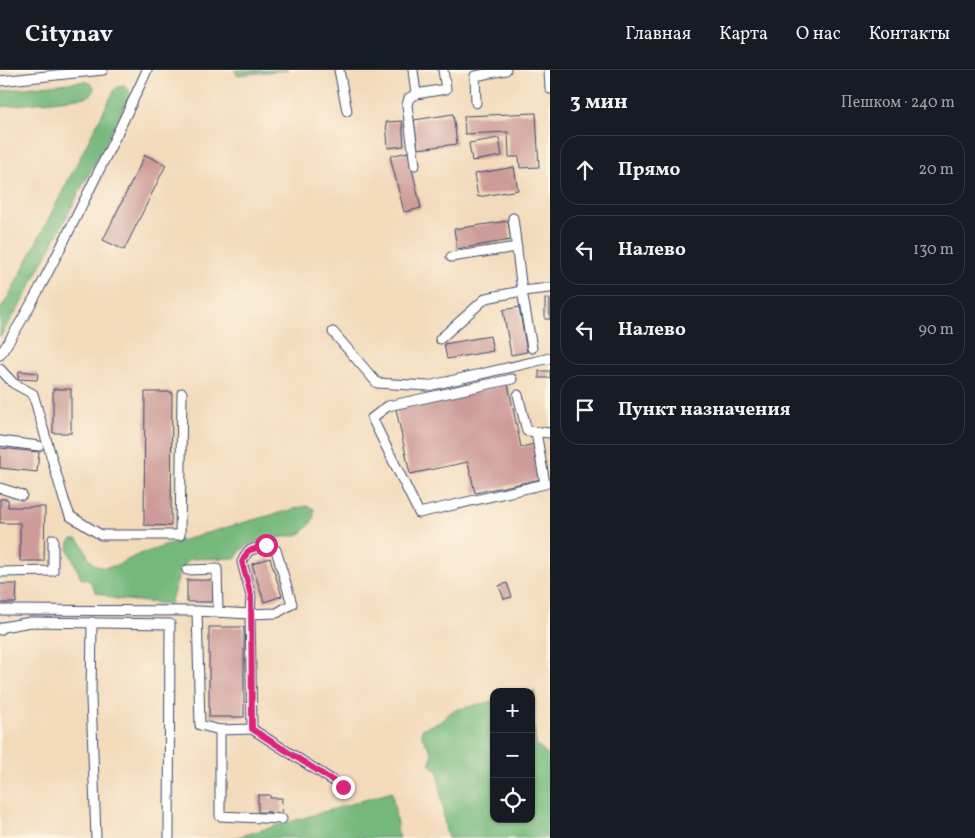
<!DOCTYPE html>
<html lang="ru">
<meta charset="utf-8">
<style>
:root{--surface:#171b24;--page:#242831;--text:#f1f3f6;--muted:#9ea1a6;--line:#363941}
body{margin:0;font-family:Vollkorn,serif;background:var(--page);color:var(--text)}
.controls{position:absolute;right:15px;bottom:15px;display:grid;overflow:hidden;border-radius:10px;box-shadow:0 1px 4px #0004}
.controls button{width:45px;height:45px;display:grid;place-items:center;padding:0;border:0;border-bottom:1px solid var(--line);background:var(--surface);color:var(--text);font:25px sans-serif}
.stop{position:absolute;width:15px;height:15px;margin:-11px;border:4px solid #db2777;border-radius:50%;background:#fff}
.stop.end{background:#db2777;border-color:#fff;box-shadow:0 1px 5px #0008}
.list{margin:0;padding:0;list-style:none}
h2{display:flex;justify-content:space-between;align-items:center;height:65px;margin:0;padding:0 20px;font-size:21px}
h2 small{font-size:16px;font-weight:400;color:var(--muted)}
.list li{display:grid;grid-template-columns:32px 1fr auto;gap:15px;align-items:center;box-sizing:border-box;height:70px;margin:0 10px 10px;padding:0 10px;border:1px solid var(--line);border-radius:20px}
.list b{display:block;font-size:19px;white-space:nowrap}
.list em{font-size:16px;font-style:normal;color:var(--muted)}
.icon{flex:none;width:28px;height:28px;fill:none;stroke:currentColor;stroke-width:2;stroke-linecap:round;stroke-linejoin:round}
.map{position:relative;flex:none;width:550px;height:768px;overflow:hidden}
header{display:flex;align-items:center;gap:30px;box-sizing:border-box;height:70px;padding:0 25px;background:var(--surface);border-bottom:1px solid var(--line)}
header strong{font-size:24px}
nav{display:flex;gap:28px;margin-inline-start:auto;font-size:18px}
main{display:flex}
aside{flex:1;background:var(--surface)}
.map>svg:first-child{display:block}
.forest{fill:#74b87b;stroke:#48746c}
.building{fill:#cd9b99}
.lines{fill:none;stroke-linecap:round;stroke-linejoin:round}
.minor-casing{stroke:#3b496c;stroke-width:11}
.minor{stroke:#fff;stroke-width:9}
.route{stroke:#db2777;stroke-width:6}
</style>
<header>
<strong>Citynav</strong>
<nav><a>Главная</a><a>Карта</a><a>О нас</a><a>Контакты</a></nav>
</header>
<main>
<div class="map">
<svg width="550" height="768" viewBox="0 0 550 768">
<rect width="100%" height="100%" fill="#fcf5e5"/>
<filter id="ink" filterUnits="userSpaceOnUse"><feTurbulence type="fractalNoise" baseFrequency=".02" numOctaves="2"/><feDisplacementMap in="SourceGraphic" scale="10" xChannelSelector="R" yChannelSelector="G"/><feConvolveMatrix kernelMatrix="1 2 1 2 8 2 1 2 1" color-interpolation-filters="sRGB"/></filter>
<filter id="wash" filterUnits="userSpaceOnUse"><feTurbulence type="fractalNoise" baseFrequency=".0096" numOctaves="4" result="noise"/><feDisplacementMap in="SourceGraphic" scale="20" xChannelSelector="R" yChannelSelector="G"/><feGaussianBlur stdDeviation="1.12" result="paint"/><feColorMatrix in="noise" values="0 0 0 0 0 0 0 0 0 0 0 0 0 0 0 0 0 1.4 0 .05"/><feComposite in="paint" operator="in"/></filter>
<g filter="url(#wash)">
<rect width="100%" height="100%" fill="#f3daba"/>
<!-- forest -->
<g class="forest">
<polygon points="235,0 288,0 237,5"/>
<polygon points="85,11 92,14 94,18 93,23 87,27 0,37 0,21"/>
<polygon points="121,16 125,16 129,20 129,27 21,234 0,267 0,240 9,226 115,19"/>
<path d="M 306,436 L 313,438 C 318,446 308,459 300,464 C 298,465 292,466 289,466 C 270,470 245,469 236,488 L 190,489 L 181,499 L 170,534 L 116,529 L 96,522 L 90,511 L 81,508 L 68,479 L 69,472 L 72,469 L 77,469 C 87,475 86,492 97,496 C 113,502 129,487 143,483 C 197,465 251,450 306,436 Z"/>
<path d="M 535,621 L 534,656 L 536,674 L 550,687 L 550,768 L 448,768 L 445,757 L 438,701 L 429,694 C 430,692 432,689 432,686 C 432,675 417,670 423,658 L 440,652 L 451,642 L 458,639 L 494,631 L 494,749 L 531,749 L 531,622 Z"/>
<polygon points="392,722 399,768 234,768"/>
</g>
<g id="blocks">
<!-- building -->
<g class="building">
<polygon points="536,43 539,97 520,98 519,87 509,87 508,62 465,64 464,46"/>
<polygon points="453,44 457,74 418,79 414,50"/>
<polygon points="402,51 404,76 388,78 386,52"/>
<polygon points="499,68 502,86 472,91 469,73"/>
<polygon points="408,82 421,138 404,142 390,86"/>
<polygon points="145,85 166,95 124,180 103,170"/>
<polygon points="514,97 518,120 478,127 474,104"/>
<polygon points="508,151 511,170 457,179 454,159"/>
<rect x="545" y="229" width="5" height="20"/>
<polygon points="519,237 527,282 511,285 503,240"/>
<polygon points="490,266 493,281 447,289 444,274"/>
<polygon points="19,301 38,303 37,310 18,309"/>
<rect x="539" y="301" width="11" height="7"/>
<polygon points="508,314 521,377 534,374 541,409 475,423 468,392 410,404 396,339"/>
<rect x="53" y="319" width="18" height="44"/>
<polygon points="145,322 172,322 171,456 144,455"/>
<polygon points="0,378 39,382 37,402 0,398"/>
<polygon points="0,429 8,429 8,437 45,437 44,491 20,491 20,453 0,453"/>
<polygon points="270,488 282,526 264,532 252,494"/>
<rect x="187" y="510" width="26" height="22"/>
<polygon points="507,513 512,527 504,529 499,516"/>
<polygon points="0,514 17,514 16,533 0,533"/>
<rect x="209" y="557" width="35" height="90"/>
<polygon points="258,725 270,725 270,728 282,728 281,747 270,747 270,742 258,742"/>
</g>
</g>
</g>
<g filter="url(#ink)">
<use href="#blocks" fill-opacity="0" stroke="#3b496c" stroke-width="1"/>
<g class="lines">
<!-- minor casing -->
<g class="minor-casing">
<g id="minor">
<polyline points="339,0 347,41"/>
<polyline points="413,0 416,24 409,28 407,35 415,95"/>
<polyline points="549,0 550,19"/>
<polyline points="0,11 103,0"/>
<polyline points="416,24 446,19 443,0"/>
<polyline points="476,33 475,6 506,0"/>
<polyline points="513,148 522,221 550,218"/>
<polyline points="451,187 517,177"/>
<polyline points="333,262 377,313 428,316 550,288"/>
<polyline points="440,269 486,228 522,221 532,278"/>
<path d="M 0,285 C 28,243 51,197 74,151 C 99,101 124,51 147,0"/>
<polyline points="0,299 13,313 33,324 64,430 70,446 101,465 180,465 182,323"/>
<polyline points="512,309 388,336 372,348 419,443 545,414 536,362"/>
<polyline points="518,325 527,361 550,363"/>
<polyline points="0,371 39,376"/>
<polyline points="0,418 22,425"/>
<polyline points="187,500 217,499 218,542"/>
<polyline points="0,502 53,501 53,469"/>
<polyline points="0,540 197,541 200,655 220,660 252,659 250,544 251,526 242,492 248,481 265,475 276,480 292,534 277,543 250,544 197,541"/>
<polyline points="92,552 91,627 96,768"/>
<polyline points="0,560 3,557 31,552 170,554 169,768"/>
<polyline points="252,659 343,717"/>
<polyline points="220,660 220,746 282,749"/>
</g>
</g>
<!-- minor -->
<use href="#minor" class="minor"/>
</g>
</g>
<g class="lines" filter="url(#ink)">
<!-- route -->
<polyline class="route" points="266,475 248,481 242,492 251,526 252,659 343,717"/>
</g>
</svg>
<div class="controls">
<button>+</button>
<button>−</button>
<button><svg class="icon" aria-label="locate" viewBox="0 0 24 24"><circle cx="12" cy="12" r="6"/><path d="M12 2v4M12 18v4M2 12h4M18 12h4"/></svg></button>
</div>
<div class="stop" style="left:266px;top:475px"></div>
<div class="stop end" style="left:343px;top:717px"></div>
</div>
<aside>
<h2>3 мин<small>Пешком · 240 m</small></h2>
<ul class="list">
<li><svg class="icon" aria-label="ahead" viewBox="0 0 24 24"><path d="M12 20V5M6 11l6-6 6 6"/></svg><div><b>Прямо</b></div><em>20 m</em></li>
<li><svg class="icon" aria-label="left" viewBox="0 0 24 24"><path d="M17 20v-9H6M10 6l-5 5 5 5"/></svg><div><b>Налево</b></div><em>130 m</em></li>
<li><svg class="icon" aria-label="left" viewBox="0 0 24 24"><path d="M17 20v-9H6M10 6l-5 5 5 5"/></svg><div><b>Налево</b></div><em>90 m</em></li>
<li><svg class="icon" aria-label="arrive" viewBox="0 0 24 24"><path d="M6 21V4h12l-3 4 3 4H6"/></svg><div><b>Пункт назначения</b></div></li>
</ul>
</aside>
</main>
